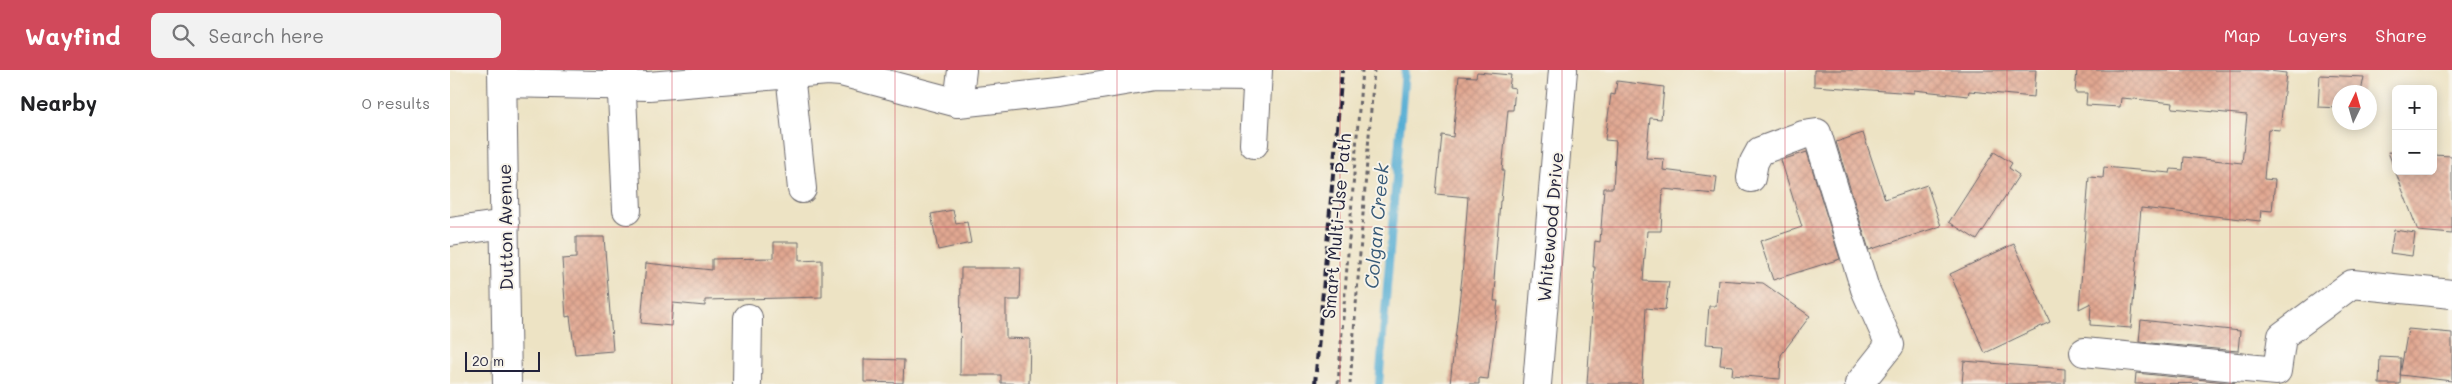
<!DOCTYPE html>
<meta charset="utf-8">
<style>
:root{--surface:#fff;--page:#f2f2f2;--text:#202124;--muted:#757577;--line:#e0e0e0;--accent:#d1495b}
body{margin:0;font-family:Mali,sans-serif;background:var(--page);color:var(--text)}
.controls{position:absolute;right:15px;top:15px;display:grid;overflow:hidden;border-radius:8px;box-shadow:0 2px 12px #0003}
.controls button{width:45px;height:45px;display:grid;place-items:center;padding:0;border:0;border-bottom:1px solid var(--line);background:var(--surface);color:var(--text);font:25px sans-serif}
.compass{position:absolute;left:1882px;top:15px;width:45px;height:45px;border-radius:50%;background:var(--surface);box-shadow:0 2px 12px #0003;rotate:5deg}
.scale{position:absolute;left:15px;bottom:12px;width:75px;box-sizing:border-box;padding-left:5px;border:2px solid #22223b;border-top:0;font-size:14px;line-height:18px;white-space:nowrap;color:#22223b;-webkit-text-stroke:4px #f7f3e8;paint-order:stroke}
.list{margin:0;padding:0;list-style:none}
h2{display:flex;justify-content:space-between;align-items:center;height:65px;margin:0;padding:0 20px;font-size:21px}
h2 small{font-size:16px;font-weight:400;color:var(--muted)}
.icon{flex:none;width:28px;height:28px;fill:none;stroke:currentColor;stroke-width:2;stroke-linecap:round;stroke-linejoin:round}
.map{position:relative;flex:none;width:2002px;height:314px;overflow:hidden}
header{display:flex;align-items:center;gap:30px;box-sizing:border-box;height:70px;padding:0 25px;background:var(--accent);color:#fff}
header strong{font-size:24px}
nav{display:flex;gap:28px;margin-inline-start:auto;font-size:18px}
.search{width:350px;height:45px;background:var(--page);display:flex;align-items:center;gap:12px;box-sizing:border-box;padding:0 18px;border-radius:8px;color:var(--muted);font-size:19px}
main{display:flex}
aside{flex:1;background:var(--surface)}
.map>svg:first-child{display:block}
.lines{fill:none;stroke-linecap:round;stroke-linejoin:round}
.stream{stroke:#57aed4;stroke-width:8}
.building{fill:url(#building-cross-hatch)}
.minor-casing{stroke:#69666b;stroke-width:30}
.major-casing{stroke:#69666b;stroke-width:30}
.path{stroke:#69666b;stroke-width:3;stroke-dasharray:4 4;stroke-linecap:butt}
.minor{stroke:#fff;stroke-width:28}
.major{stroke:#fff;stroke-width:28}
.rail{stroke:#22223b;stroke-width:4;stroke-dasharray:8 4;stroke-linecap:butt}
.grid{fill:none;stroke:#d1495b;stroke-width:1;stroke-opacity:0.55}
.labels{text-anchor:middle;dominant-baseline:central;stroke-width:4;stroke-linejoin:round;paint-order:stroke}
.street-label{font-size:18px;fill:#22223b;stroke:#f7f3e8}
.water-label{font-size:19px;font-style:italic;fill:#375a78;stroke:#f7f3e8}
</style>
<header>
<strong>Wayfind</strong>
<div class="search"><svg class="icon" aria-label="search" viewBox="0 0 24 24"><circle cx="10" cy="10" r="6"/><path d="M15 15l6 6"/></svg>Search here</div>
<nav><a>Map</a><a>Layers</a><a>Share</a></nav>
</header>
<main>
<aside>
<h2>Nearby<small>0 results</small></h2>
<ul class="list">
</ul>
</aside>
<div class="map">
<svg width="2002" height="314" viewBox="0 0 2002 314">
<defs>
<pattern id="building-cross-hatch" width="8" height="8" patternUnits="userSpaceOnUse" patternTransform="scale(1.25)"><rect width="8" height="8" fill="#e1a791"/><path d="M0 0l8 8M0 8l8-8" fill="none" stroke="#c18f7e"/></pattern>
</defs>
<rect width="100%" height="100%" fill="#f7f3e8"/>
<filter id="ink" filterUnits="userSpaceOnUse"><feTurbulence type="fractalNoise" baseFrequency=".02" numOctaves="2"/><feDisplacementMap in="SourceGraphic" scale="10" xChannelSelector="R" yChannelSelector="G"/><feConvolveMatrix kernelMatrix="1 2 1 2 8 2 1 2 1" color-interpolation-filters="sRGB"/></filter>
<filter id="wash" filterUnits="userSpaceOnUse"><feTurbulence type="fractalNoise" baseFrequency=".0096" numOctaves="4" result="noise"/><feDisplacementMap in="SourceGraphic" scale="20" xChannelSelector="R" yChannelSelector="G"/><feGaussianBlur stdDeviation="1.12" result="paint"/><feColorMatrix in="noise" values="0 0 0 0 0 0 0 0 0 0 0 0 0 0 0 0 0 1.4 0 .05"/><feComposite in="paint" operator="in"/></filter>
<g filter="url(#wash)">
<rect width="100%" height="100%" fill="#ede3c4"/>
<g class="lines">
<!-- stream -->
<polyline class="stream" points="929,314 955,0"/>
</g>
<g id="blocks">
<!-- building -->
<g class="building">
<polygon points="1364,0 1586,0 1584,27 1519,21 1518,26 1464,20 1464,23 1364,16"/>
<polygon points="1627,0 1811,0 1836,3 1830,60 1818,59 1814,109 1825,110 1822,141 1811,140 1810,151 1691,138 1681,258 1640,255 1641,233 1629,239 1639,107 1653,108 1654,97 1720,103 1721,99 1733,100 1734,87 1792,93 1797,45 1722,38 1723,33 1695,30 1671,28 1670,37 1636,35 1637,23 1625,23"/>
<polygon points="1027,2 1061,5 1059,17 1065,18 1063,40 1058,40 1052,100 1054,100 1051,131 1050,131 1044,210 1046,211 1044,231 1048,231 1038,309 1029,308 1029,314 1000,314 1012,207 1018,127 986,124 992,65 1003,67 1009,6 1026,7"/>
<polygon points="1870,5 1914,7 1911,22 1890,22 1890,38 1868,37"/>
<polygon points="1167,11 1214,17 1211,49 1200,48 1196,88 1214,89 1213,100 1267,107 1265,124 1213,119 1211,161 1197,161 1193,211 1219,212 1215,240 1196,238 1192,314 1137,314 1145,197 1143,197 1145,171 1150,172 1154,118 1163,118 1166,71 1155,70 1161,24 1165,25"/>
<polygon points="1413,63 1435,129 1477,115 1491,156 1419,180 1386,72"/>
<polygon points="1357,82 1390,189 1323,210 1310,171 1352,157 1331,90"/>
<polygon points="1544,82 1562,93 1559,98 1569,105 1527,170 1499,152"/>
<polygon points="1938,82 1946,83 1946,101 1983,101 1983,85 2002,86 2002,164 1968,161"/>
<polygon points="503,140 506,154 517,152 521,173 488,180 481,144"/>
<polygon points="1944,160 1965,163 1962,186 1940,183"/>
<polygon points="126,167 154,167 163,281 125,284 120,246 116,247 112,189 126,188"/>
<polygon points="324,172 349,172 349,191 372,190 372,227 255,230 255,236 223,233 221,256 191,253 196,193 262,200 262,189 324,188"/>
<polygon points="1564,174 1600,252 1535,283 1500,204"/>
<polygon points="511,198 571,198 570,230 556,230 556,268 580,269 579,314 551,313 551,305 510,305"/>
<polygon points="1268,210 1313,213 1360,246 1331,285 1330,309 1282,305 1283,296 1270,295 1272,275 1256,274 1259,236 1266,236"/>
<polygon points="1691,250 1790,261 1788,281 1689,272"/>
<polygon points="1958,259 2002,263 2002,311 1950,305"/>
<polygon points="1930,287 1951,288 1950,314 1929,314"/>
<polygon points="414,289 454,290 453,313 414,312"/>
<polygon points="1514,291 1615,299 1615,314 1512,314"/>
<polygon points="1686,303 1785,313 1685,314"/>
</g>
</g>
</g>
<g filter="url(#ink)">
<use href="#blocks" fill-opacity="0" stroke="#69666b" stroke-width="1"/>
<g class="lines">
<!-- minor casing -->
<g class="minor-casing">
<g id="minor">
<polyline points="171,0 177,140"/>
<polyline points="340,3 352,119"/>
<polyline points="53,13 199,16 378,1 391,2 508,33 609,22 704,6 807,7"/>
<polyline points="508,33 512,0"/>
<polyline points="804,74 808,0"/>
<polyline points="1301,108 1304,92 1310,81 1353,65 1367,63 1415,219 1440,275 1409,314"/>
<polyline points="0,162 55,154"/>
<polyline points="1634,282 1827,301 1832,266 1902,214 2002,224"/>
<polyline points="297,314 298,248"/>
<polyline points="1087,314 1113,0"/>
</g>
</g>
<!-- major casing -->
<g class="major-casing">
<polyline id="major" points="52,0 57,314"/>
</g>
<!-- path -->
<g class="path">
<polyline points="888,314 912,0"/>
<polyline points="900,314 924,0"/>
</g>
<!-- minor -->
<use href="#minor" class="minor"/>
<!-- major -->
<use href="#major" class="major"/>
<!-- rail -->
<polyline class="rail" points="865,314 892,0"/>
</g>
</g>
<!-- grid -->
<path class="grid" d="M 222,0 L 222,314M 445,0 L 445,314M 667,0 L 667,314M 890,0 L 890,314M 1112,0 L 1112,314M 1335,0 L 1335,314M 1557,0 L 1557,314M 1780,0 L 1780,314M 0,157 L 2002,157"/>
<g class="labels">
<!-- street labels -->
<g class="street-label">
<text transform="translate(886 156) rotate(-85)">Smart Multi-Use Path</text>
<text transform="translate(55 157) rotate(-91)">Dutton Avenue</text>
<text transform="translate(1100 157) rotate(-85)">Whitewood Drive</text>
</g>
<!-- water labels -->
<g class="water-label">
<text transform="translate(926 156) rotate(-85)">Colgan Creek</text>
</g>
</g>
</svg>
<div class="controls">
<button>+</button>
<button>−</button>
</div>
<svg class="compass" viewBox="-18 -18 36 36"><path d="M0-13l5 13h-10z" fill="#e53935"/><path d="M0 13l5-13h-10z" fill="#757577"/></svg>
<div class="scale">20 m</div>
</div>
</main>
